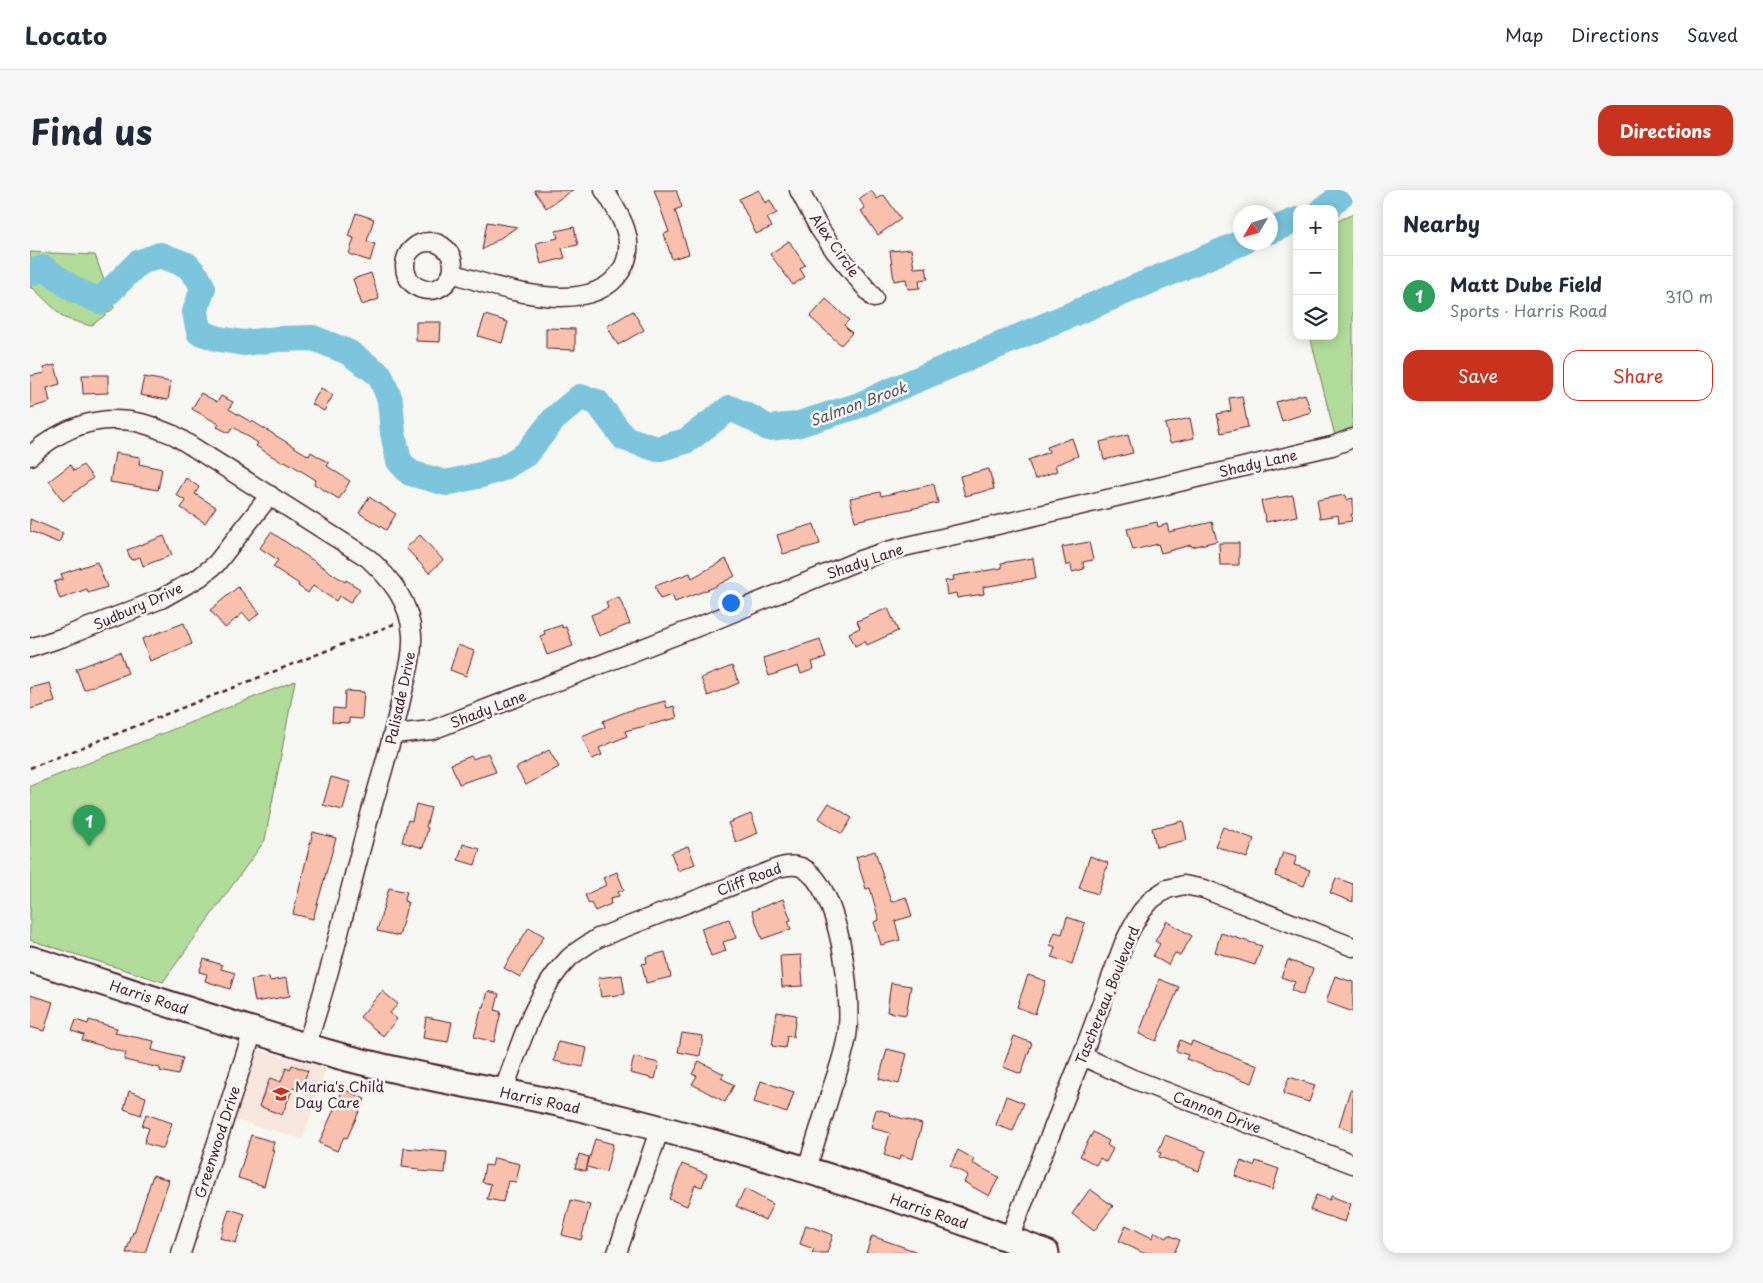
<!DOCTYPE html>
<meta charset="utf-8">
<style>
:root{--surface:#fff;--page:#f6f6f7;--text:#1f2937;--muted:#747a83;--line:#e0e1e3;--accent:#c8321e}
body{margin:0;font-family:"Playpen Sans",sans-serif;background:var(--page);color:var(--text)}
.controls{position:absolute;right:15px;top:15px;display:grid;overflow:hidden;border-radius:10px;box-shadow:0 2px 12px #0003}
.controls button{width:45px;height:45px;display:grid;place-items:center;padding:0;border:0;border-bottom:1px solid var(--line);background:var(--surface);color:var(--text);font:25px sans-serif}
.compass{position:absolute;left:1203px;top:15px;width:45px;height:45px;border-radius:50%;background:var(--surface);box-shadow:0 2px 12px #0003;rotate:232deg}
.you{position:absolute;left:700px;top:412px;width:18px;height:18px;margin:-12px;border:4px solid #fff;border-radius:50%;background:#1a73e8;box-shadow:0 0 0 8px #1a73e833}
.badge{display:grid;place-items:center;width:32px;height:32px;border-radius:50%;background:var(--accent);color:#fff;font-size:16px;font-weight:700}
.pin{position:absolute;translate:-50% -41px;filter:drop-shadow(0 1px 2px #0008)}
.pin::after{content:'';position:absolute;top:26px;width:18px;height:15px;background:inherit;clip-path:polygon(0 0,100% 0,50% 100%)}
.list{margin:0;padding:0;list-style:none}
h2{display:flex;justify-content:space-between;align-items:center;height:65px;margin:0;padding:0 20px;font-size:21px}
h2 small{font-size:16px;font-weight:400;color:var(--muted)}
.list li{display:grid;grid-template-columns:32px 1fr auto;gap:15px;align-items:center;box-sizing:border-box;height:80px;padding:0 20px;border-top:1px solid var(--line)}
.list b{display:block;font-size:19px;white-space:nowrap}
.list p{margin:0;font-size:16px;white-space:nowrap;color:var(--muted)}
.list em{font-size:16px;font-style:normal;color:var(--muted)}
.actions{display:flex;gap:10px;padding:15px 20px}
.actions a{flex:1;padding:11px 0;border:1px solid var(--accent);border-radius:15px;text-align:center;font-size:18px;color:var(--accent)}
.actions .main{background:var(--accent);color:#fff}
.icon{flex:none;width:28px;height:28px;fill:none;stroke:currentColor;stroke-width:2;stroke-linecap:round;stroke-linejoin:round}
.map{position:relative;flex:none;width:1323px;height:1063px;overflow:hidden;border-radius:15px}
header{display:flex;align-items:center;gap:30px;box-sizing:border-box;height:70px;padding:0 25px;background:var(--surface);border-bottom:1px solid var(--line)}
header strong{font-size:24px}
nav{display:flex;gap:28px;margin-inline-start:auto;font-size:18px}
.intro{display:flex;align-items:center;justify-content:space-between;box-sizing:border-box;height:120px;padding:0 30px}
h1{margin:0;font-size:35px}
.button{padding:12px 22px;border-radius:15px;background:var(--accent);color:#fff;font-size:18px;font-weight:700}
main{display:flex;gap:30px;padding:0 30px}
aside{flex:1;background:var(--surface);border-radius:15px;box-shadow:0 2px 12px #0003}
.map>svg:first-child{display:block}
.built{fill:#f7e6dd}
.green{fill:#b0db99;stroke:#7d7d62}
.lines{fill:none;stroke-linecap:round;stroke-linejoin:round}
.river{stroke:#7cc4dc;stroke-width:26}
.building{fill:#f9c1ad;stroke:#4a1f2b}
.street-casing{stroke:#4a1f2b;stroke-width:21}
.secondary-casing{stroke:#4a1f2b;stroke-width:29}
.path{stroke:#4a1f2b;stroke-width:2.5;stroke-dasharray:5 4;stroke-linecap:butt}
.street{stroke:#f6f6f2;stroke-width:18}
.secondary{stroke:#f6f6f2;stroke-width:25}
.labels{text-anchor:middle;dominant-baseline:central;stroke-width:5;stroke-linejoin:round;paint-order:stroke}
.street-label{font-size:14px;fill:#4a1f2b;stroke:#f6f6f2}
.poi-label{font-size:14px;fill:#4a1f2b;stroke:#f6f6f2;text-anchor:start}
.water-label{font-size:15px;font-style:italic;fill:#595160;stroke:#f6f6f2}
</style>
<header>
<strong>Locato</strong>
<nav><a>Map</a><a>Directions</a><a>Saved</a></nav>
</header>
<div class="intro"><h1>Find us</h1><a class="button">Directions</a></div>
<main>
<div class="map">
<svg width="1323" height="1063" viewBox="0 0 1323 1063">
<rect width="100%" height="100%" fill="#f6f6f2"/>
<filter id="ink" filterUnits="userSpaceOnUse"><feTurbulence type="fractalNoise" baseFrequency=".02" numOctaves="2"/><feDisplacementMap in="SourceGraphic" scale="10" xChannelSelector="R" yChannelSelector="G"/><feConvolveMatrix kernelMatrix="1 2 1 2 8 2 1 2 1" color-interpolation-filters="sRGB"/></filter>
<g filter="url(#ink)">
<!-- built -->
<polygon class="built" points="228,860 296,878 273,949 205,930"/>
<!-- green -->
<g class="green">
<polygon points="1323,24 1323,239 1305,246 1280,146 1304,146 1304,33"/>
<polygon points="0,62 65,65 84,118 61,136 34,128 3,98 0,98"/>
<polygon points="265,491 235,650 133,792 0,750 0,596"/>
</g>
<g class="lines">
<!-- river -->
<g class="river">
<polyline points="1293,19 1298,17 1316,0"/>
<polyline points="1240,41 1267,30"/>
<polyline points="0,83 13,78 45,100 70,111 108,73 130,65 157,75 168,88 173,98 165,122 169,142 189,149 214,153 248,149 283,148 318,162 350,185 360,210 363,243 369,271 380,283 416,293 451,285 473,278 496,264 524,229 550,207 567,212 594,248 627,259 656,251 700,218 722,228 738,238 766,235 827,216 858,202 1213,52"/>
</g>
</g>
<!-- building -->
<g class="building">
<polygon points="504,0 543,0 516,18"/>
<polygon points="624,0 646,0 652,17 645,20 659,64 642,69 634,44 639,42"/>
<polygon points="729,0 735,13 740,10 747,23 737,28 742,37 726,44 709,9"/>
<polygon points="841,0 847,9 854,5 871,29 848,45 831,21 835,18 829,9"/>
<polygon points="326,23 344,29 337,51 345,54 340,71 319,64 324,48 318,46"/>
<polygon points="457,32 487,37 452,60"/>
<polygon points="544,37 548,55 532,58 535,68 511,74 506,53 528,48 526,41"/>
<polygon points="759,51 775,75 770,79 775,87 763,95 740,64"/>
<polygon points="881,59 884,78 896,77 898,89 889,90 890,98 878,99 876,89 864,91 860,61"/>
<polygon points="341,83 349,109 332,115 323,89"/>
<polygon points="796,109 819,130 814,135 822,143 811,155 780,127"/>
<polygon points="603,121 614,140 588,155 577,136"/>
<polygon points="455,125 478,132 472,153 448,146"/>
<polygon points="386,132 411,132 410,152 386,151"/>
<polygon points="516,138 545,139 545,160 516,159"/>
<polygon points="25,175 30,194 17,198 20,212 0,218 0,186 14,183 13,178"/>
<polygon points="52,185 78,185 78,203 53,204"/>
<polygon points="114,187 141,192 138,210 110,205"/>
<polygon points="291,198 303,205 294,221 282,214"/>
<polygon points="171,203 187,212 191,206 203,212 199,219 221,232 222,231 279,266 281,262 299,273 297,276 320,291 309,309 284,294 286,290 255,271 253,273 226,256 228,253 203,237 199,243 187,237 189,234 162,219"/>
<polygon points="1275,204 1281,222 1252,231 1246,212"/>
<polygon points="1212,206 1218,237 1191,243 1187,224 1201,221 1199,208"/>
<polygon points="1160,228 1164,248 1140,253 1135,234"/>
<polygon points="1098,245 1103,263 1074,270 1070,252"/>
<polygon points="1042,248 1048,266 1025,275 1027,281 1005,289 998,270 1019,262 1017,257"/>
<polygon points="85,263 110,267 109,274 132,279 128,300 80,292"/>
<polygon points="40,275 44,281 53,275 63,288 33,311 19,291"/>
<polygon points="959,279 964,299 935,306 930,286"/>
<polygon points="156,288 169,297 165,304 186,317 175,333 151,318 156,311 146,305"/>
<polygon points="904,294 908,313 825,331 820,308 850,302 851,306"/>
<polygon points="1263,305 1267,326 1236,332 1231,311"/>
<polygon points="1315,305 1316,310 1323,308 1323,324 1321,324 1322,331 1309,333 1308,325 1290,328 1287,310"/>
<polygon points="339,307 366,324 356,340 329,323"/>
<polygon points="0,329 33,343 29,353 0,341"/>
<polygon points="1127,332 1128,337 1137,334 1139,342 1182,332 1187,351 1162,357 1161,355 1131,363 1128,354 1103,360 1097,339"/>
<polygon points="784,334 790,354 753,364 747,345"/>
<polygon points="241,342 315,392 316,390 330,399 320,413 309,406 306,411 283,396 278,403 268,396 269,394 243,377 248,370 230,358"/>
<polygon points="390,345 413,370 399,383 376,358"/>
<polygon points="134,346 142,365 113,376 110,367 101,370 97,360"/>
<polygon points="1059,352 1063,370 1053,372 1054,379 1042,382 1041,374 1036,376 1032,357"/>
<polygon points="1189,353 1209,353 1209,375 1190,375"/>
<polygon points="1003,368 1006,388 953,397 954,404 927,408 926,403 917,405 915,391 924,390 923,386 972,378 971,373"/>
<polygon points="696,369 705,386 682,398 645,412 642,405 630,409 625,396 660,383 662,388"/>
<polygon points="67,372 77,397 58,403 57,399 30,409 24,392 33,389 31,384"/>
<polygon points="208,397 230,423 220,431 213,423 195,438 180,420"/>
<polygon points="589,407 600,434 569,446 561,425 578,418 576,412"/>
<polygon points="858,418 868,441 837,455 835,451 825,456 819,443 830,438 827,431"/>
<polygon points="154,433 162,454 120,471 112,449"/>
<polygon points="532,435 532,438 536,437 543,456 517,465 510,446 515,444 514,441"/>
<polygon points="790,449 796,468 782,472 784,479 771,484 768,476 739,486 733,468"/>
<polygon points="428,455 444,461 436,486 420,480"/>
<polygon points="90,462 98,483 54,500 46,479"/>
<polygon points="702,476 709,493 678,506 671,488"/>
<polygon points="20,493 25,512 0,519 0,498"/>
<polygon points="315,501 334,502 332,529 319,528 319,533 302,532 303,518 314,519"/>
<polygon points="635,511 637,518 644,516 647,528 595,541 597,546 569,558 572,565 562,569 552,547 575,537 573,531 598,521"/>
<polygon points="519,560 529,577 496,595 486,578"/>
<polygon points="458,563 466,582 429,594 421,574 441,566 443,569"/>
<polygon points="301,587 320,592 313,620 293,615"/>
<polygon points="799,613 822,628 812,644 789,628"/>
<polygon points="386,614 401,618 396,637 398,638 393,658 372,652 378,630 382,631"/>
<polygon points="721,624 728,643 706,652 698,633"/>
<polygon points="1153,631 1157,650 1126,657 1122,638"/>
<polygon points="1193,637 1224,649 1217,668 1185,656"/>
<polygon points="283,642 306,648 283,729 263,724"/>
<polygon points="433,654 450,659 445,675 428,670"/>
<polygon points="658,656 665,674 648,681 641,663"/>
<polygon points="845,661 861,712 876,707 882,726 865,731 870,750 851,755 844,732 849,730 840,698 836,699 826,667"/>
<polygon points="1253,662 1267,666 1264,675 1280,680 1274,696 1245,686"/>
<polygon points="1060,666 1078,673 1068,704 1049,698"/>
<polygon points="587,682 594,700 588,702 589,706 580,708 581,714 565,721 561,713 559,714 555,705 576,695 573,688"/>
<polygon points="1306,688 1323,694 1323,712 1300,703"/>
<polygon points="359,698 377,702 374,711 378,712 369,746 347,741"/>
<polygon points="753,709 761,730 758,731 761,739 732,749 722,721"/>
<polygon points="1037,727 1055,733 1042,774 1022,767 1025,757 1020,755 1025,742 1032,744"/>
<polygon points="699,729 706,748 693,752 696,761 681,766 671,738"/>
<polygon points="1137,731 1162,746 1150,766 1145,763 1138,775 1123,766 1130,754 1125,751"/>
<polygon points="499,737 514,746 490,787 474,778"/>
<polygon points="1191,743 1232,756 1225,775 1185,762"/>
<polygon points="635,762 641,787 616,793 612,774 617,773 616,767"/>
<polygon points="771,765 773,796 752,797 750,766"/>
<polygon points="174,769 192,775 191,779 205,783 200,799 175,791 177,784 169,782"/>
<polygon points="1258,770 1283,779 1273,805 1261,800 1265,792 1251,787"/>
<polygon points="592,785 595,804 571,807 568,788"/>
<polygon points="998,785 1016,791 1005,824 987,817"/>
<polygon points="1305,786 1323,792 1323,822 1296,812"/>
<polygon points="239,787 240,791 257,788 260,806 225,812 221,790"/>
<polygon points="1129,789 1149,797 1126,851 1109,844"/>
<polygon points="861,793 881,796 876,825 857,822"/>
<polygon points="352,801 368,814 360,823 367,829 353,846 330,827"/>
<polygon points="458,801 469,804 465,820 471,822 464,852 444,847 452,817 454,817"/>
<polygon points="0,805 23,812 14,841 0,837"/>
<polygon points="747,822 766,825 763,847 757,846 755,858 742,856"/>
<polygon points="396,827 422,832 418,852 393,848"/>
<polygon points="46,830 58,834 59,830 87,838 85,843 124,851 122,860 153,868 148,885 130,881 130,878 94,870 96,863 52,850 54,845 42,841"/>
<polygon points="652,843 673,846 670,866 648,862"/>
<polygon points="984,846 1002,853 991,884 973,877"/>
<polygon points="1150,850 1161,855 1162,851 1228,876 1222,893 1156,869 1158,865 1146,861"/>
<polygon points="528,852 557,858 553,877 524,871"/>
<polygon points="857,859 877,864 869,894 849,889"/>
<polygon points="604,867 629,873 625,889 600,883"/>
<polygon points="669,871 694,884 691,888 704,895 695,912 662,894 667,886 662,884"/>
<polygon points="262,875 278,881 270,900 263,898 252,925 229,916 240,888 251,892 256,878 260,880"/>
<polygon points="1259,887 1285,895 1279,912 1253,904"/>
<polygon points="731,891 764,902 757,923 724,912"/>
<polygon points="313,899 335,909 317,948 314,947 307,961 289,953"/>
<polygon points="1320,900 1323,901 1323,941 1309,936"/>
<polygon points="99,901 116,907 111,925 94,919"/>
<polygon points="976,906 994,913 983,941 966,935"/>
<polygon points="846,919 861,923 860,925 892,934 883,969 871,965 869,970 854,965 860,943 841,938"/>
<polygon points="116,924 142,933 133,959 114,953 119,938 112,936"/>
<polygon points="1063,942 1079,951 1077,955 1083,959 1076,972 1070,968 1066,975 1050,966"/>
<polygon points="221,945 244,952 242,960 244,961 234,996 208,988"/>
<polygon points="1135,945 1176,961 1169,981 1129,967 1131,963 1128,962"/>
<polygon points="565,949 583,954 576,982 557,977"/>
<polygon points="374,958 417,962 415,983 389,981 389,979 372,977"/>
<polygon points="928,960 944,969 942,973 969,987 959,1006 934,992 938,985 920,976"/>
<polygon points="549,964 559,967 556,981 545,978"/>
<polygon points="464,968 490,974 486,992 478,991 473,1012 457,1009 461,994 452,992 455,975 462,976"/>
<polygon points="1211,971 1224,976 1226,971 1249,979 1242,1000 1205,986"/>
<polygon points="652,974 677,984 672,997 665,995 657,1016 639,1009"/>
<polygon points="123,985 139,990 115,1063 96,1063 103,1042 104,1043"/>
<polygon points="715,999 743,1014 735,1030 706,1016"/>
<polygon points="1060,999 1083,1016 1064,1041 1042,1024"/>
<polygon points="1286,1005 1300,1010 1301,1006 1321,1014 1315,1032 1280,1020"/>
<polygon points="541,1010 560,1015 551,1050 532,1045"/>
<polygon points="199,1019 215,1024 206,1053 190,1048"/>
<polygon points="776,1035 803,1045 797,1063 782,1063 784,1059 770,1054"/>
<polygon points="1096,1035 1122,1048 1125,1042 1137,1048 1139,1045 1150,1050 1144,1063 1113,1063 1089,1051"/>
<polygon points="842,1046 885,1061 884,1063 836,1063"/>
</g>
<g class="lines">
<!-- street casing -->
<g class="street-casing">
<g id="street">
<polyline points="769,0 789,38 805,61 844,108"/>
<circle cx="399" cy="76" r="24"/>
<path d="M 422,83 C 465,97 560,130 591,81 C 609,53 590,24 574,0"/>
<path d="M 0,266 C 31,238 69,223 111,233 C 122,236 133,241 144,245 L 338,368 C 361,389 380,412 382,445 C 383,464 378,482 373,501 C 365,539 354,577 343,614 C 320,695 303,777 276,856"/>
<polyline points="0,458 31,448 131,409 170,387 186,374 240,305"/>
<polyline points="364,544 402,540 680,432 830,370 857,361 1302,256 1323,248"/>
<polyline points="1052,866 1103,889 1323,974"/>
<path d="M 473,902 C 490,856 504,803 539,768 C 548,760 558,754 568,748 L 745,679 C 754,676 762,674 771,677 C 810,694 823,809 817,846 C 814,864 808,881 802,898 C 794,925 785,953 776,981"/>
<polyline points="979,1048 1052,866 1094,753 1102,737 1111,722 1122,709 1137,699 1154,695 1174,699 1323,757"/>
<polyline points="151,1063 223,841"/>
<polyline points="587,1063 630,938"/>
</g>
</g>
<!-- secondary casing -->
<g class="secondary-casing">
<path id="secondary" d="M 0,769 C 100,801 199,835 299,863 C 383,887 470,899 554,919 C 709,957 868,1005 1016,1063"/>
</g>
<!-- path -->
<polyline class="path" points="0,578 364,434"/>
<!-- street -->
<use href="#street" class="street"/>
<!-- secondary -->
<use href="#secondary" class="secondary"/>
</g>
</g>
<!-- icons -->
<defs>
<g id="school-bare" transform="scale(1.35)"><path d="M0-5L7-2L0 1L-7-2ZM-4 1L0 2.5L4 1V4Q0 6-4 4Z" fill="#c8321e" stroke="#f6f6f2" stroke-width="2.5" paint-order="stroke"/></g>
</defs>
<g fill-rule="evenodd">
<use href="#school-bare" x="251" y="904"/>
</g>
<g class="labels">
<!-- street labels -->
<g class="street-label">
<text transform="translate(805 55) rotate(55)">Alex Circle</text>
<text transform="translate(1228 273) rotate(-13)">Shady Lane</text>
<text transform="translate(835 371) rotate(-19)">Shady Lane</text>
<text transform="translate(108 416) rotate(-24)">Sudbury Drive</text>
<text transform="translate(370 508) rotate(-78)">Palisade Drive</text>
<text transform="translate(458 519) rotate(-21)">Shady Lane</text>
<text transform="translate(719 689) rotate(-21)">Cliff Road</text>
<text transform="translate(1077 805) rotate(-68)">Taschereau Boulevard</text>
<text transform="translate(119 807) rotate(18)">Harris Road</text>
<text transform="translate(510 910) rotate(12)">Harris Road</text>
<text transform="translate(1187 922) rotate(21)">Cannon Drive</text>
<text transform="translate(187 952) rotate(-72)">Greenwood Drive</text>
<text transform="translate(899 1021) rotate(19)">Harris Road</text>
</g>
<!-- poi labels -->
<g class="poi-label">
<text x="265" y="896">Maria's Child<tspan x="265" dy="16">Day Care</tspan></text>
</g>
<!-- water labels -->
<g class="water-label">
<text transform="translate(828 213) rotate(-20)">Salmon Brook</text>
</g>
</g>
</svg>
<div class="controls">
<button>+</button>
<button>−</button>
<button><svg class="icon" aria-label="layers" viewBox="0 0 24 24"><path d="M12 4l9 5-9 5-9-5zM3 14l9 5 9-5"/></svg></button>
</div>
<svg class="compass" viewBox="-18 -18 36 36"><path d="M0-13l5 13h-10z" fill="#e53935"/><path d="M0 13l5-13h-10z" fill="#747a83"/></svg>
<div class="you"></div>
<div class="pin badge" style="left:59px;top:656px;background:#2e9e5b">1</div>
</div>
<aside>
<h2>Nearby<small></small></h2>
<ul class="list">
<li><span class="badge" style="background:#2e9e5b">1</span><div><b>Matt Dube Field</b><p>Sports · Harris Road</p></div><em>310 m</em></li>
</ul>
<div class="actions"><a class="main">Save</a><a>Share</a></div>
</aside>
</main>
